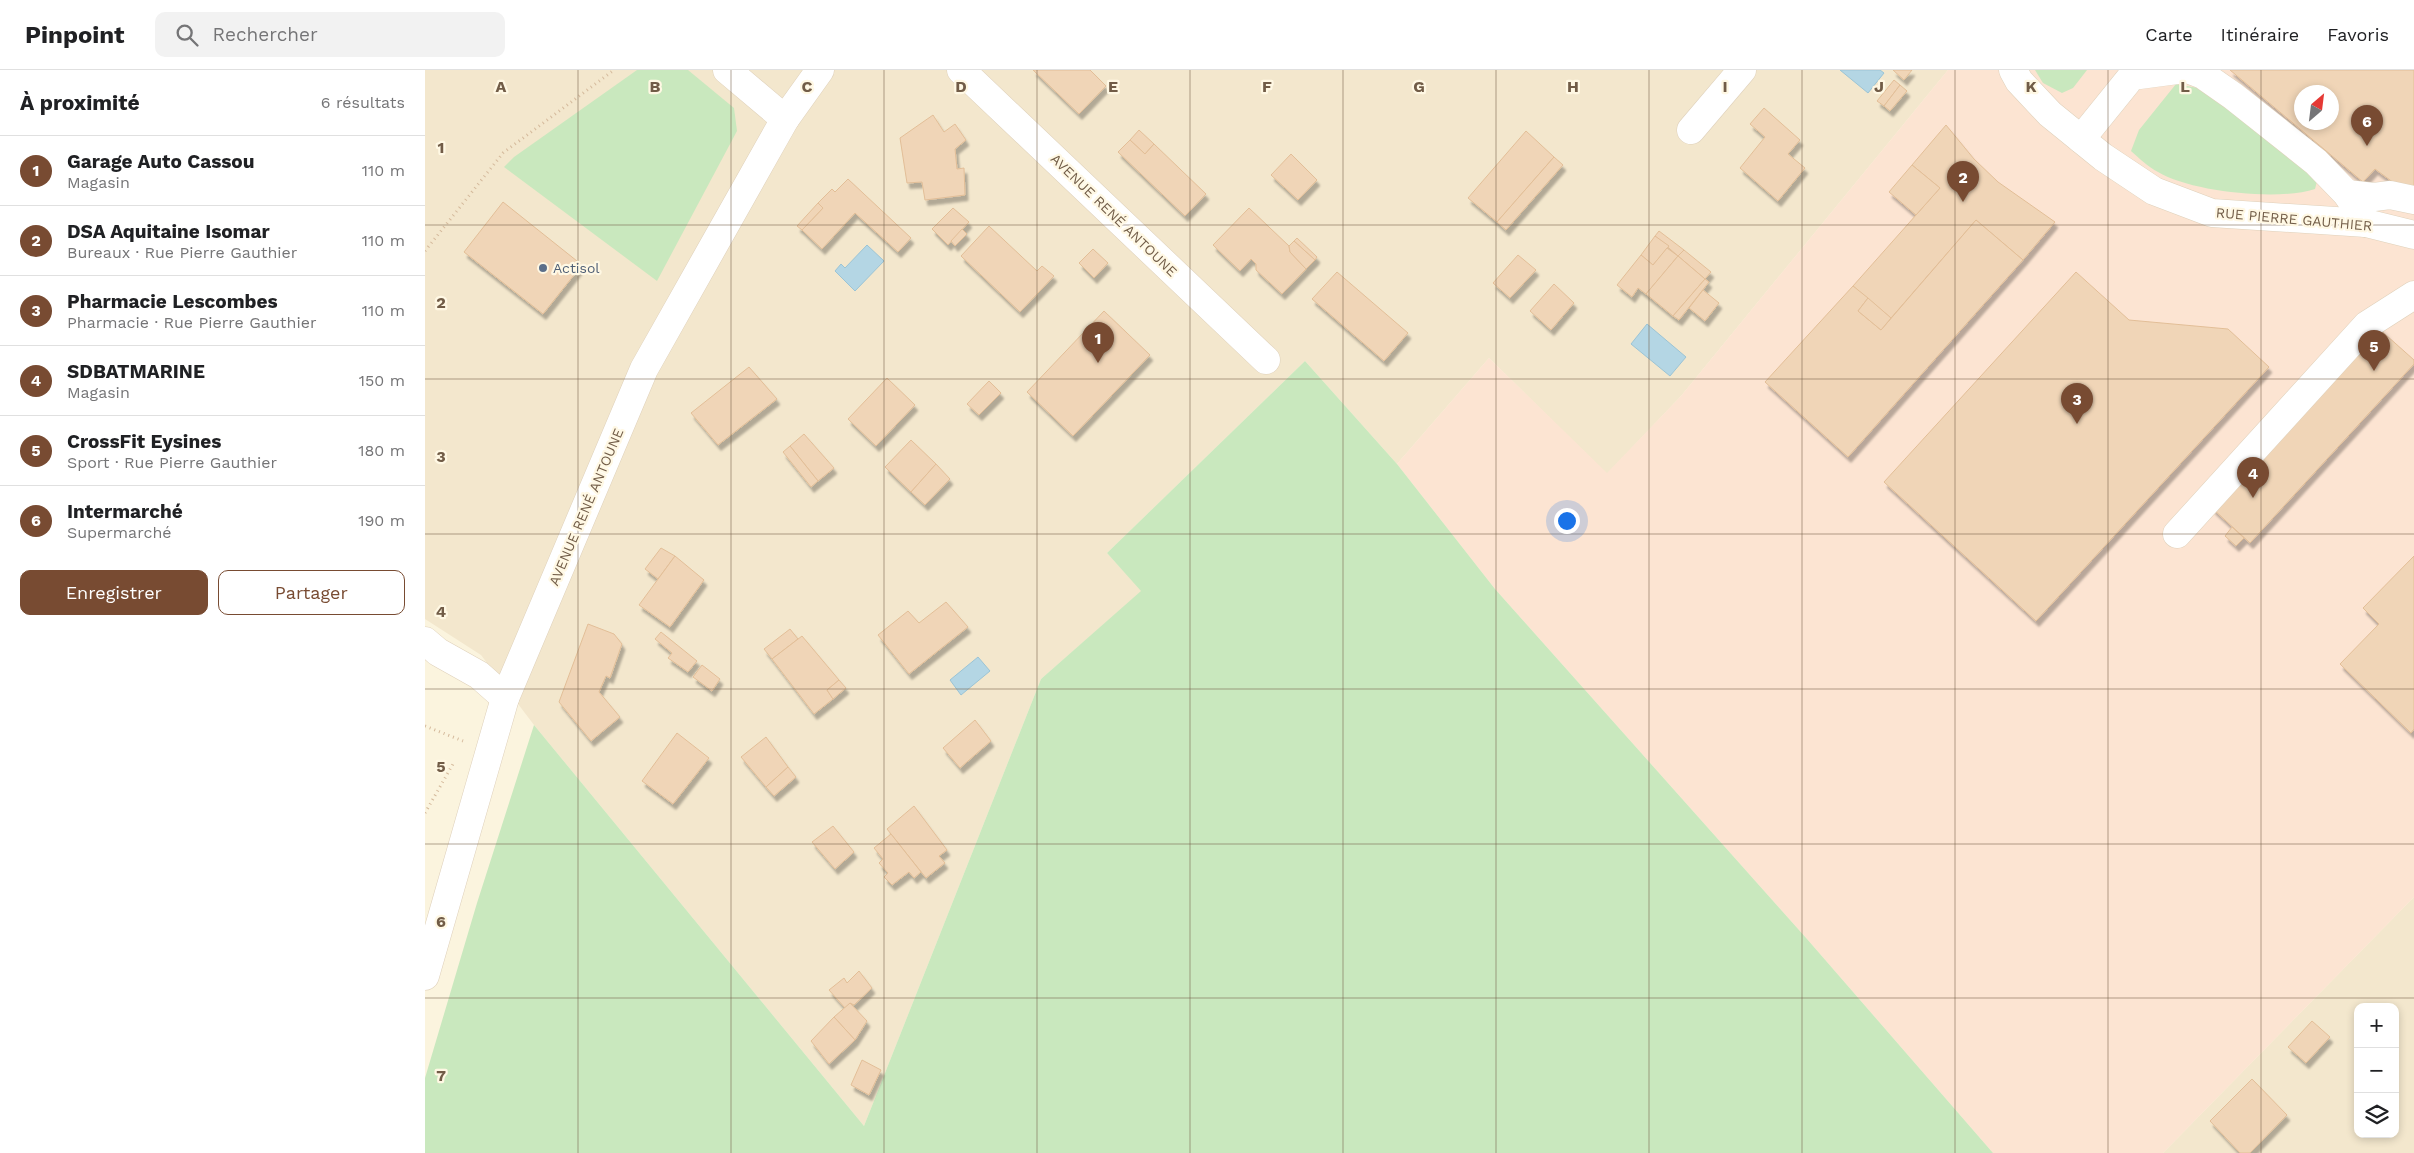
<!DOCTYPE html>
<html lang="fr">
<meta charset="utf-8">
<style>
:root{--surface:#fff;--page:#f2f2f2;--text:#202124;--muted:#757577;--line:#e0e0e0;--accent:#784b32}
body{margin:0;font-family:"Work Sans",sans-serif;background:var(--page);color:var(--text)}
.controls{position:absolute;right:15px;bottom:15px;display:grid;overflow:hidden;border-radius:10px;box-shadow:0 2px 8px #0003}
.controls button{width:45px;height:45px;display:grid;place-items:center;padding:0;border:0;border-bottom:1px solid var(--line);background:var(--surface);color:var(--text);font:25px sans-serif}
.compass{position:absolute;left:1869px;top:15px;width:45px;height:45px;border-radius:50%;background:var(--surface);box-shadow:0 2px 8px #0003;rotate:28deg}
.you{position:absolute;left:1141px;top:450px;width:18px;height:18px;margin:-12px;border:4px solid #fff;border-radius:50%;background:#1a73e8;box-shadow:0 0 0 8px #1a73e833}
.badge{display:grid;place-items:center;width:32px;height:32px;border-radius:50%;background:var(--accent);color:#fff;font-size:16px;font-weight:700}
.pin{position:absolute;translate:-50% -41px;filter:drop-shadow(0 1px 2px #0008)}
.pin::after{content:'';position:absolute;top:26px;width:18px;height:15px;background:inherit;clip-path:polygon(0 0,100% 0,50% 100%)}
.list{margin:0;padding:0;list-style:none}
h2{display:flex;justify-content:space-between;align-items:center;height:65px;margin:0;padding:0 20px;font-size:21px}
h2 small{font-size:16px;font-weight:400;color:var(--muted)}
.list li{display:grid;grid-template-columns:32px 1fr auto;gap:15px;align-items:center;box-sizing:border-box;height:70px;padding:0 20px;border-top:1px solid var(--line)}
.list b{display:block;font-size:19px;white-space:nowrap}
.list p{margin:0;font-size:16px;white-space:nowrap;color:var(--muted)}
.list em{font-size:16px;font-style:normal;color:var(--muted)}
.actions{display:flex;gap:10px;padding:15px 20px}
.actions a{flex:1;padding:11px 0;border:1px solid var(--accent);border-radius:10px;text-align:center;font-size:18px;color:var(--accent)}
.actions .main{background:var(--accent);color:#fff}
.icon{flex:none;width:28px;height:28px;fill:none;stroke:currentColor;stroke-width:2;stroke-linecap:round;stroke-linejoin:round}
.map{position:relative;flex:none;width:1989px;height:1083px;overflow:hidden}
header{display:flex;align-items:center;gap:30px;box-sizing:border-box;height:70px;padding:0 25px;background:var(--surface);border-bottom:1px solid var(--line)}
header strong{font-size:24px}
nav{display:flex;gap:28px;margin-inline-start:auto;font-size:18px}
.search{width:350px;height:45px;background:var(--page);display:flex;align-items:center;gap:12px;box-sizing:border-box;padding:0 18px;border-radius:10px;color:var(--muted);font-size:19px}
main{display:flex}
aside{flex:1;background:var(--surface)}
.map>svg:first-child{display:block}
.residential{fill:#f3e7cd;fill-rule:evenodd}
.commercial{fill:#fce4d2;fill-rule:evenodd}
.green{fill:#c9e8be}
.water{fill:#b4d6e4;stroke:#9bc4d5}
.building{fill:#f0d5b7;stroke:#e2be97;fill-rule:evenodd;filter:url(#shadow)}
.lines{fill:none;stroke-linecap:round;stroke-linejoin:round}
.minor-casing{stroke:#dfd1bb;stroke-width:29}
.path{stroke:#d4b99b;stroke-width:3;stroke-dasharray:1 4;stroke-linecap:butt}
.minor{stroke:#fff;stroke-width:28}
.grid{fill:none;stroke:#715c47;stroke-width:1;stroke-opacity:0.55}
.service-dot{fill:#5c6f8a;stroke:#fff8e4;stroke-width:2}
.labels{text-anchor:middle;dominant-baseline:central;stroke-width:4.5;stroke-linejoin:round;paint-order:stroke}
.street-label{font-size:14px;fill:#715c47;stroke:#fff8e4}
.service-label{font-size:14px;fill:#4e5e75;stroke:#fff8e4;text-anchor:start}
.grid-label{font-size:16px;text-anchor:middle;font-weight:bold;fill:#715c47;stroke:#fff8e4;stroke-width:4.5;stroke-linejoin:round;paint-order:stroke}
</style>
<header>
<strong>Pinpoint</strong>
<div class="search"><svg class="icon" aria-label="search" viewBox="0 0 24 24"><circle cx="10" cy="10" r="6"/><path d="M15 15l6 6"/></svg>Rechercher</div>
<nav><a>Carte</a><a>Itinéraire</a><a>Favoris</a></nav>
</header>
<main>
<aside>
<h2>À proximité<small>6 résultats</small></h2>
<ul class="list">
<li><span class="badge">1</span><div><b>Garage Auto Cassou</b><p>Magasin</p></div><em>110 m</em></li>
<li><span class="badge">2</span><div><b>DSA Aquitaine Isomar</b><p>Bureaux · Rue Pierre Gauthier</p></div><em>110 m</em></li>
<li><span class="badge">3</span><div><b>Pharmacie Lescombes</b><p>Pharmacie · Rue Pierre Gauthier</p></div><em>110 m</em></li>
<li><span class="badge">4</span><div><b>SDBATMARINE</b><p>Magasin</p></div><em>150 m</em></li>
<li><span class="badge">5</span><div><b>CrossFit Eysines</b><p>Sport · Rue Pierre Gauthier</p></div><em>180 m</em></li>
<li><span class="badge">6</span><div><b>Intermarché</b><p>Supermarché</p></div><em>190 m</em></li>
</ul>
<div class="actions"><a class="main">Enregistrer</a><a>Partager</a></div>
</aside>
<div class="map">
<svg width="1989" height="1083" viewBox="0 0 1989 1083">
<defs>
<filter id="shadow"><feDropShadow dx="3" dy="5.5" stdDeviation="1" flood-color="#0004"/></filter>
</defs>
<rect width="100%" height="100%" fill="#fbf4de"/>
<!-- residential -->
<g class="residential">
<polygon points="0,0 1523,0 1256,326 1182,404 1064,288 972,394 880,291 682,483 717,521 616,609 439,1056 109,655 56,585 0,549"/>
<path d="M 1989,827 L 1989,1083 L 1738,1083 ZM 1933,937 L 1970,937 L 1970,1064 L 1933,1064 Z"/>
</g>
<!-- commercial -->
<path class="commercial" d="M 1523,0 L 1989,0 L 1989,827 L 1738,1083 L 1568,1083 L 1382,869 L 1070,519 L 972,394 L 1064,288 L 1182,403 L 1256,326 ZM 1876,22 L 1906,22 L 1906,52 L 1876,52 Z"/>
<!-- green -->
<g class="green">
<polygon points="212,0 263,0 309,38 312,61 232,211 79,97 89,87"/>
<polygon points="1610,0 1662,0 1648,18 1637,23 1618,13"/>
<path d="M 1751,14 L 1784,20 L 1887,104 L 1892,111 L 1890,119 C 1854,131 1766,122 1733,102 C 1723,97 1714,88 1706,81 L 1714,60 Z"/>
<polygon points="880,291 972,394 1070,519 1382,869 1568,1083 0,1083 0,1008 52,833 109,655 439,1056 616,609 716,521 682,483"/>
</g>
<!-- water -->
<g class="water">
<polygon points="1415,0 1455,0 1459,3 1443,23"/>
<polygon points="442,175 459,191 430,221 410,201 416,194 420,198"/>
<polygon points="1222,254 1261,287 1245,306 1206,274"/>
<polygon points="553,587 565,601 536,625 525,610"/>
</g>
<!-- building -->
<g class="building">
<polygon points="608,0 665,0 681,16 654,44"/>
<polygon points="1468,0 1487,0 1479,10"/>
<path d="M 1805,0 L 1989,0 L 1989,119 L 1969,113 L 1950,99 L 1938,112 ZM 1876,22 L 1906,22 L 1906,52 L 1876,52 Z"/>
<polygon points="1469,10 1475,15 1459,36 1452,31"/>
<polygon points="1475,15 1482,21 1465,41 1459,36"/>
<polygon points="1339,38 1375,70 1363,84 1380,98 1353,131 1315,98 1340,67 1325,54"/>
<polygon points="508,45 519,62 530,54 541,70 530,79 532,99 539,98 540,125 500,130 497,112 482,113 475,68"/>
<polygon points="1521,55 1549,89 1573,112 1630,152 1598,190 1551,150 1466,248 1428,216 1515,118 1487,95"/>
<polygon points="714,60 729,74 720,84 705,70"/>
<polygon points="1101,61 1129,87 1072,152 1043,128"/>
<polygon points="705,70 720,84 729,74 781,124 760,146 693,82"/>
<polygon points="866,84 892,110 873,130 846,105"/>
<polygon points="1129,87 1138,95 1081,160 1072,152"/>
<polygon points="1487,95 1515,118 1491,145 1464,122"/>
<polygon points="423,109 486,168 473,182 430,143 397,179 377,160 398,138 393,133 407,119 410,122"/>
<polygon points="78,132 157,195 118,244 39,182"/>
<polygon points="393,133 398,138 377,160 372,156"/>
<polygon points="528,138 544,152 523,175 507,159"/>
<polygon points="824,138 864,176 865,182 881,199 857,224 831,200 831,194 826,189 815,201 788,175"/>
<polygon points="1551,150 1598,190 1423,387 1340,312 1428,216 1443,228 1433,241 1456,260"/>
<polygon points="564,156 612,201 617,196 629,206 595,242 536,186"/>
<polygon points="537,159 542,164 530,176 526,171"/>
<polygon points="1234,161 1259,180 1253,186 1230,166"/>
<polygon points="1230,166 1244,176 1228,195 1216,185"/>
<polygon points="872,168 892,187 890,190 869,171"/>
<polygon points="869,171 890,190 881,199 865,182 864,176"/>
<polygon points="1242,178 1253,186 1221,224 1213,218 1207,227 1192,215 1216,185 1228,195"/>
<polygon points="668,179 683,193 669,208 654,193"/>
<polygon points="1259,180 1286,202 1280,209 1253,186"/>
<polygon points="1093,185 1111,200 1085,228 1068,213"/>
<polygon points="1253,186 1280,209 1248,246 1221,224"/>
<polygon points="912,202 983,263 959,291 887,229"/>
<polygon points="1651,202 1704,250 1803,259 1844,297 1611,551 1459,412"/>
<polygon points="1280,209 1284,212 1254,250 1248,246"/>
<polygon points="1129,214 1149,233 1126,260 1105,241"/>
<polygon points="1278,220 1294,233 1280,251 1264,238"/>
<polygon points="1443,228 1466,248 1456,260 1433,241"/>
<polygon points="679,241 725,285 648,366 602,322"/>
<polygon points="1952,257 1989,290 1989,294 1825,473 1787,438"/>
<polygon points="324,297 352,329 293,375 266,343"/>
<polygon points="462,308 490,335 451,376 423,349"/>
<polygon points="564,311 576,323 554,345 542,334"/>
<polygon points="379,364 409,398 393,411 365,376"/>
<polygon points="486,370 511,394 486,422 460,397"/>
<polygon points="365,376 393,411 386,417 358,382"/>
<polygon points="511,394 525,409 500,435 486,422"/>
<polygon points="1807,457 1819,468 1811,476 1800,466"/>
<polygon points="236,478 250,486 233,509 220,499"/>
<polygon points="250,486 279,510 245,557 214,535"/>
<polygon points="1989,486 1989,659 1986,663 1915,594 1954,554 1938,538"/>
<polygon points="521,532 543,557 484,604 453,565 483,541 494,553"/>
<polygon points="163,554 189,564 197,574 185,608 181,606 174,622 195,647 166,671 134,632"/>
<polygon points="365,559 373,569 347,589 339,579"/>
<polygon points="236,562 272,591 263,602 243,588 247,583 230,569"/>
<polygon points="377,566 414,610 402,620 408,629 389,644 347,589"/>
<polygon points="277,595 295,609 287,621 268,607"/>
<polygon points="414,610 421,618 408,629 402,620"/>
<polygon points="550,650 566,671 535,698 518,678"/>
<polygon points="252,663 284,688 248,734 217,711"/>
<polygon points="341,667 363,697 341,717 316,687"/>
<polygon points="363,697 371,707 349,726 341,717"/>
<polygon points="489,736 522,780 514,786 520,793 501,808 462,759"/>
<polygon points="408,756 429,782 410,799 387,772"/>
<polygon points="466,764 496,802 489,808 484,802 467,815 459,807 463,803 454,793 458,789 449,778"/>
<polygon points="434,901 447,918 429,935 425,933 420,938 404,920 419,908 422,913"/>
<polygon points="425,933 442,951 430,970 409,947"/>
<polygon points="409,947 430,970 404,994 386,971"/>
<polygon points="1887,951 1905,967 1881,993 1863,977"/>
<polygon points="437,990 456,1000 444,1025 426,1015"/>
<polygon points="1827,1009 1862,1045 1825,1083 1815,1083 1785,1051"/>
</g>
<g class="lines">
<!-- minor casing -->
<g class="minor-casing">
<g id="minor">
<polyline points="302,0 360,49"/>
<polyline points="536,0 841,290"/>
<polyline points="1588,0 1594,11 1625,44 1678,87 1729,121 1787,143 1941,153 1989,165"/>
<polyline points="1765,0 1778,5 1808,26 1891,92 1922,124 1941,153"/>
<polyline points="1266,60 1317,0"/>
<polyline points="1656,69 1707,6 1752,0"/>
<polyline points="1922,124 1949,127 1965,125 1989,130"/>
<polyline points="1752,464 1942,255 1989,225"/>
<polyline points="0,571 13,582 54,605 80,628"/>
<polyline points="0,906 80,628 219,299 360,49 395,0"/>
</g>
</g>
<!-- path -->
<g class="path">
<polyline points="0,181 78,83 189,0"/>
<polyline points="0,656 38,671"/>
<polyline points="0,743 28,694"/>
</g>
<!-- minor -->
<use href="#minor" class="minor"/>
</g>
<!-- grid -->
<path class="grid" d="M 153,0 L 153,1083M 306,0 L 306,1083M 459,0 L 459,1083M 612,0 L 612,1083M 765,0 L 765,1083M 918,0 L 918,1083M 1071,0 L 1071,1083M 1224,0 L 1224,1083M 1377,0 L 1377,1083M 1530,0 L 1530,1083M 1683,0 L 1683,1083M 1836,0 L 1836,1083M 0,155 L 1989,155M 0,309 L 1989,309M 0,464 L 1989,464M 0,619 L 1989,619M 0,774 L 1989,774M 0,928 L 1989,928"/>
<!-- markers -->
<circle class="service-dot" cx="118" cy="198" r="5"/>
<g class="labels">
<!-- street labels -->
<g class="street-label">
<text transform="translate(689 145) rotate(44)">AVENUE RENÉ ANTOUNE</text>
<text transform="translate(1869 149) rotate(5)">RUE PIERRE GAUTHIER</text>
<text transform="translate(161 437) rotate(-67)">AVENUE RENÉ ANTOUNE</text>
</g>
<!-- service labels -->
<g class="service-label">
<text x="128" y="198">Actisol</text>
</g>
</g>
<g class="grid-label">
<text x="76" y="22">A</text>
<text x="230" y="22">B</text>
<text x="382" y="22">C</text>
<text x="536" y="22">D</text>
<text x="688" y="22">E</text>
<text x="842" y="22">F</text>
<text x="994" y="22">G</text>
<text x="1148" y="22">H</text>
<text x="1300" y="22">I</text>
<text x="1454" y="22">J</text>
<text x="1606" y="22">K</text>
<text x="1760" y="22">L</text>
<text x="16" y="83">1</text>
<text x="16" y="238">2</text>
<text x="16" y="392">3</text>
<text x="16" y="547">4</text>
<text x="16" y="702">5</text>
<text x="16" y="857">6</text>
<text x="16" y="1011">7</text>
</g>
</svg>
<div class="controls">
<button>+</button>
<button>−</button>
<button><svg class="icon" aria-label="layers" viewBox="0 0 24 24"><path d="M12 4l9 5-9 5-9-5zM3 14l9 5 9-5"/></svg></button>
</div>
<svg class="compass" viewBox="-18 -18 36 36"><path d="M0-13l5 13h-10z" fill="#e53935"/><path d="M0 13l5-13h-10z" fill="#757577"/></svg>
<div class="you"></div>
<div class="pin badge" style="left:673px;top:293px">1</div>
<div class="pin badge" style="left:1538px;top:132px">2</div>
<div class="pin badge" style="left:1652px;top:354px">3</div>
<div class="pin badge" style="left:1828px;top:428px">4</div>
<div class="pin badge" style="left:1949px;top:301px">5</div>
<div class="pin badge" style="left:1942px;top:76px">6</div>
</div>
</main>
